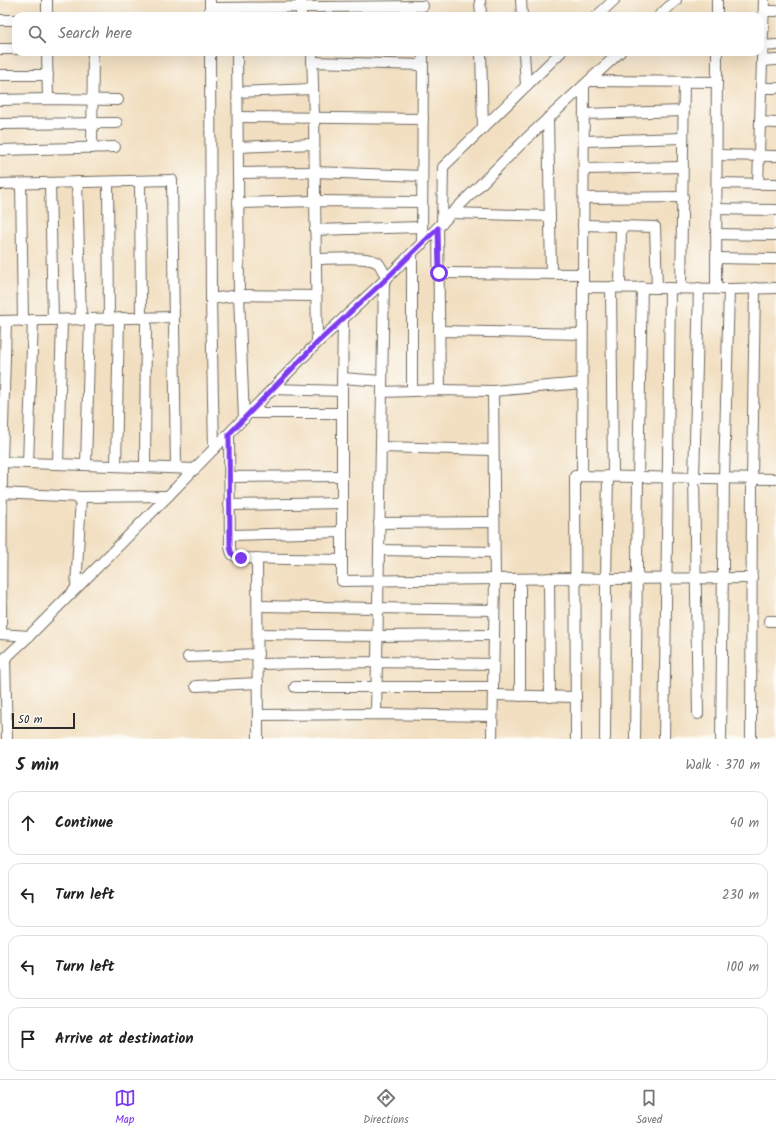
<!DOCTYPE html>
<meta charset="utf-8">
<style>
:root{--surface:#fff;--page:#f2f2f2;--text:#222;--muted:#767676;--line:#e0e0e0;--accent:#7c3aed}
body{margin:0;font-family:Kalam,sans-serif;background:var(--page);color:var(--text)}
.scale{position:absolute;left:12px;bottom:10px;width:63px;box-sizing:border-box;padding-left:4px;border:2px solid #2b2b2b;border-top:0;font-size:11px;line-height:14px;white-space:nowrap;color:#2b2b2b;-webkit-text-stroke:3px #fdfcf7;paint-order:stroke}
.stop{position:absolute;width:12px;height:12px;margin:-9px;border:3px solid #7c3aed;border-radius:50%;background:#fff}
.stop.end{background:#7c3aed;border-color:#fff;box-shadow:0 1px 4px #0008}
.list{margin:0;padding:0;list-style:none}
h2{display:flex;justify-content:space-between;align-items:center;height:52px;margin:0;padding:0 16px;font-size:17px}
h2 small{font-size:13px;font-weight:400;color:var(--muted)}
.list li{display:grid;grid-template-columns:26px 1fr auto;gap:12px;align-items:center;box-sizing:border-box;height:64px;margin:0 8px 8px;padding:0 8px;border:1px solid var(--line);border-radius:12px}
.list b{display:block;font-size:15px;white-space:nowrap}
.list em{font-size:13px;font-style:normal;color:var(--muted)}
.icon{flex:none;width:22px;height:22px;fill:none;stroke:currentColor;stroke-width:2;stroke-linecap:round;stroke-linejoin:round}
.map{position:relative;flex:none;width:776px;height:739px;overflow:hidden}
.search{position:absolute;background:var(--surface);box-shadow:0 4px 16px #0002;left:12px;right:12px;top:12px;height:44px;display:flex;align-items:center;gap:10px;box-sizing:border-box;padding:0 14px;border-radius:12px;color:var(--muted);font-size:15px}
.sheet{height:340px;background:var(--surface)}
nav{display:flex;justify-content:space-around;align-items:center;box-sizing:border-box;height:56px;border-top:1px solid var(--line);background:var(--surface);font-size:11px;color:var(--muted)}
nav a{display:grid;justify-items:center;gap:2px}
nav .on{color:var(--accent)}
.map>svg:first-child{display:block}
.lines{fill:none;stroke-linecap:round;stroke-linejoin:round}
.minor-casing{stroke:#716a60;stroke-width:12}
.minor{stroke:#fff;stroke-width:10}
.route{stroke:#7c3aed;stroke-width:5}
</style>
<div class="map">
<svg width="776" height="739" viewBox="0 0 776 739">
<rect width="100%" height="100%" fill="#fdfcf7"/>
<filter id="ink" filterUnits="userSpaceOnUse"><feTurbulence type="fractalNoise" baseFrequency=".025" numOctaves="2"/><feDisplacementMap in="SourceGraphic" scale="8" xChannelSelector="R" yChannelSelector="G"/><feConvolveMatrix kernelMatrix="1 2 1 2 8 2 1 2 1" color-interpolation-filters="sRGB"/></filter>
<filter id="wash" filterUnits="userSpaceOnUse"><feTurbulence type="fractalNoise" baseFrequency=".012" numOctaves="4" result="noise"/><feDisplacementMap in="SourceGraphic" scale="16" xChannelSelector="R" yChannelSelector="G"/><feGaussianBlur stdDeviation="0.9" result="paint"/><feColorMatrix in="noise" values="0 0 0 0 0 0 0 0 0 0 0 0 0 0 0 0 0 1.4 0 .05"/><feComposite in="paint" operator="in"/></filter>
<g filter="url(#wash)">
<rect width="100%" height="100%" fill="#f2dfc1"/>
</g>
<g filter="url(#ink)">
<g class="lines">
<!-- minor casing -->
<g class="minor-casing">
<g id="minor">
<polyline points="47,0 47,16"/>
<polyline points="301,0 301,16"/>
<polyline points="480,0 481,16"/>
<polyline points="521,0 522,16"/>
<polyline points="210,8 423,6"/>
<polyline points="764,11 776,11"/>
<polyline points="210,16 210,0"/>
<polyline points="597,16 614,0"/>
<polyline points="659,16 676,0"/>
<polyline points="717,16 717,0"/>
<polyline points="0,20 16,20"/>
<polyline points="762,46 776,45"/>
<polyline points="0,49 16,49"/>
<polyline points="47,52 48,99"/>
<polyline points="210,52 211,299 214,449"/>
<polyline points="237,52 239,295 244,419"/>
<polyline points="312,52 314,118 317,343"/>
<polyline points="481,52 483,128"/>
<polyline points="524,52 526,86"/>
<polyline points="762,61 776,60"/>
<polyline points="312,62 423,65"/>
<polyline points="0,75 48,75"/>
<polyline points="589,81 717,82"/>
<polyline points="761,88 776,88"/>
<polyline points="238,92 313,89"/>
<polyline points="0,100 48,99 118,100"/>
<polyline points="584,114 684,111"/>
<polyline points="238,117 423,119"/>
<polyline points="548,118 551,274"/>
<polyline points="760,122 776,123"/>
<polyline points="0,124 117,123"/>
<polyline points="584,141 683,138"/>
<polyline points="238,147 314,144"/>
<polyline points="92,148 93,52"/>
<polyline points="0,150 115,147"/>
<polyline points="717,155 776,156"/>
<polyline points="584,169 683,167"/>
<polyline points="238,173 314,172 422,176"/>
<polyline points="140,181 141,318"/>
<polyline points="77,182 81,320"/>
<polyline points="108,182 109,319"/>
<polyline points="50,183 53,320"/>
<polyline points="717,183 776,184"/>
<polyline points="0,184 172,180 176,468"/>
<polyline points="21,184 23,321"/>
<polyline points="758,184 764,0"/>
<polyline points="584,198 683,197"/>
<polyline points="238,203 315,201 422,202"/>
<polyline points="717,209 776,210"/>
<polyline points="453,213 550,216"/>
<polyline points="442,224 443,167 561,52"/>
<polyline points="583,225 655,227 657,288"/>
<polyline points="438,228 440,390"/>
<polyline points="315,230 422,227"/>
<polyline points="716,234 776,235"/>
<polyline points="422,244 423,52"/>
<polyline points="412,254 412,391"/>
<polyline points="716,258 776,259"/>
<path d="M 316,259 C 328,259 371,255 379,264 C 382,268 384,274 387,278"/>
<polyline points="439,273 583,274"/>
<polyline points="583,287 729,289 776,288"/>
<polyline points="611,287 613,476"/>
<polyline points="620,287 621,226"/>
<polyline points="681,288 684,82"/>
<polyline points="716,288 717,52"/>
<polyline points="211,299 239,295 316,296"/>
<polyline points="343,319 342,391 342,581 575,578 606,579 752,578"/>
<polyline points="0,321 174,317"/>
<polyline points="439,331 582,334"/>
<polyline points="342,378 382,381"/>
<polyline points="272,389 342,391"/>
<polyline points="382,392 440,390 493,391 582,383"/>
<polyline points="250,413 342,413"/>
<path d="M 229,434 L 230,546 C 231,554 232,556 241,558 L 342,560"/>
<polyline points="381,447 493,450"/>
<polyline points="0,462 195,469"/>
<polyline points="28,463 33,320"/>
<polyline points="58,464 62,320"/>
<polyline points="86,465 90,319"/>
<polyline points="116,466 119,319"/>
<polyline points="145,467 146,318"/>
<polyline points="582,476 584,86"/>
<polyline points="229,477 342,476"/>
<polyline points="0,493 81,497 168,496"/>
<polyline points="229,505 342,503"/>
<polyline points="379,523 494,522"/>
<polyline points="230,535 342,532"/>
<polyline points="379,550 494,552"/>
<polyline points="257,558 258,739"/>
<polyline points="549,578 550,697"/>
<polyline points="520,579 520,696"/>
<polyline points="76,588 81,497"/>
<polyline points="258,606 494,610"/>
<polyline points="769,621 776,621"/>
<polyline points="0,634 29,636"/>
<polyline points="1,634 2,462 6,321"/>
<polyline points="259,634 377,636 494,635"/>
<polyline points="188,657 258,654"/>
<polyline points="5,658 7,739"/>
<polyline points="0,663 29,636 168,496 317,343 387,278 527,138 620,52"/>
<polyline points="258,664 377,662 493,664"/>
<polyline points="196,686 258,683"/>
<polyline points="295,687 493,687"/>
<polyline points="493,695 576,697"/>
<polyline points="376,714 384,281"/>
<polyline points="698,714 694,478 699,288"/>
<polyline points="258,715 376,714 492,716"/>
<polyline points="492,739 495,580 493,391"/>
<polyline points="576,739 575,476 776,479"/>
<polyline points="605,739 606,579 608,476"/>
<polyline points="635,739 638,477 642,287"/>
<path d="M 664,739 C 667,589 668,438 670,288"/>
<polyline points="721,739 724,478 729,289"/>
<polyline points="751,739 752,479 755,288"/>
</g>
</g>
<!-- minor -->
<use href="#minor" class="minor"/>
</g>
</g>
<g class="lines" filter="url(#ink)">
<!-- route -->
<path class="route" d="M 241,558 C 232,556 231,554 230,546 L 229,434 L 317,343 L 384,281 L 438,228 L 439,273"/>
</g>
</svg>
<div class="scale">50 m</div>
<div class="stop" style="left:439px;top:273px"></div>
<div class="stop end" style="left:241px;top:558px"></div>
<div class="search"><svg class="icon" aria-label="search" viewBox="0 0 24 24"><circle cx="10" cy="10" r="6"/><path d="M15 15l6 6"/></svg>Search here</div>
</div>
<section class="sheet">
<h2>5 min<small>Walk · 370 m</small></h2>
<ul class="list">
<li><svg class="icon" aria-label="ahead" viewBox="0 0 24 24"><path d="M12 20V5M6 11l6-6 6 6"/></svg><div><b>Continue</b></div><em>40 m</em></li>
<li><svg class="icon" aria-label="left" viewBox="0 0 24 24"><path d="M17 20v-9H6M10 6l-5 5 5 5"/></svg><div><b>Turn left</b></div><em>230 m</em></li>
<li><svg class="icon" aria-label="left" viewBox="0 0 24 24"><path d="M17 20v-9H6M10 6l-5 5 5 5"/></svg><div><b>Turn left</b></div><em>100 m</em></li>
<li><svg class="icon" aria-label="arrive" viewBox="0 0 24 24"><path d="M6 21V4h12l-3 4 3 4H6"/></svg><div><b>Arrive at destination</b></div></li>
</ul>
</section>
<nav>
<a class="on"><svg class="icon" aria-label="map" viewBox="0 0 24 24"><path d="M3 6l6-2 6 2 6-2v14l-6 2-6-2-6 2zM9 4v14M15 6v14"/></svg>Map</a>
<a><svg class="icon" aria-label="directions" viewBox="0 0 24 24"><path d="M12 3l9 9-9 9-9-9zM9 14v-3h6M13 9l2 2-2 2"/></svg>Directions</a>
<a><svg class="icon" aria-label="saved" viewBox="0 0 24 24"><path d="M7 4h10v16l-5-4-5 4z"/></svg>Saved</a>
</nav>
